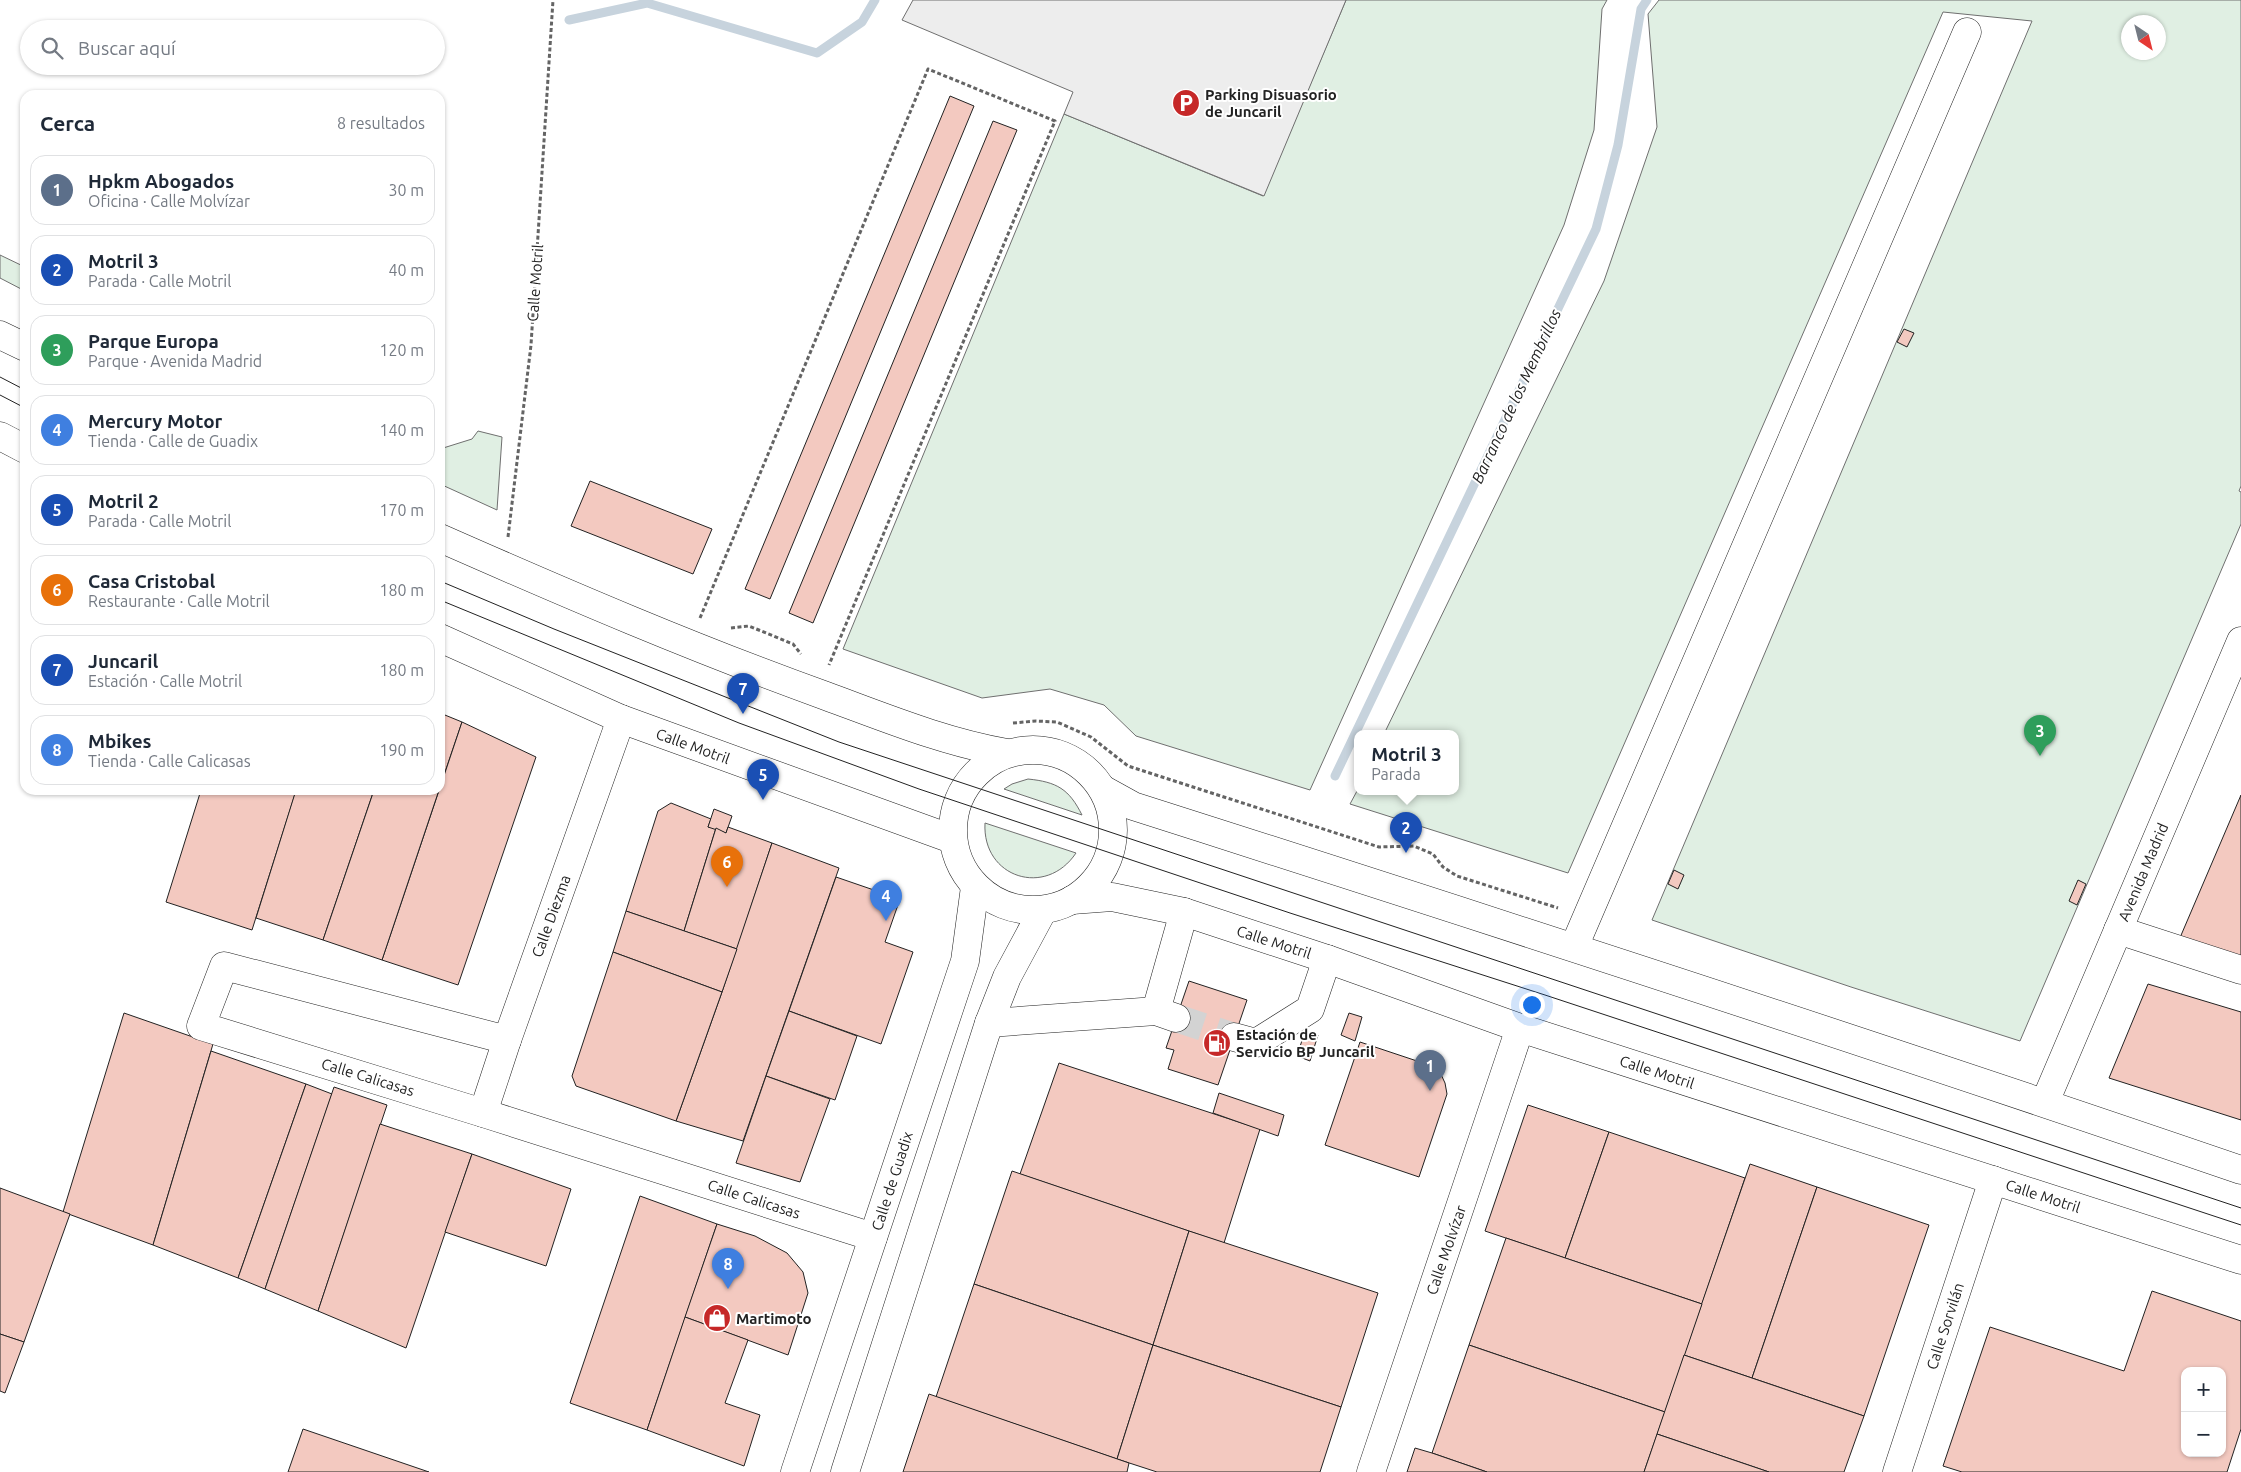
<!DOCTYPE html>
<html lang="es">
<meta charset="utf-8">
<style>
:root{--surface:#fff;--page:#f2f2f3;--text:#1f2937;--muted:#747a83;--line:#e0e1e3;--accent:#0f766e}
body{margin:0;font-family:Ubuntu,sans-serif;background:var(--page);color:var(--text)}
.controls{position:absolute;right:15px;bottom:15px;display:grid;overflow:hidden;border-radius:10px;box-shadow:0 1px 4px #0004}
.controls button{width:45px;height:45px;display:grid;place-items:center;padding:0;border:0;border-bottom:1px solid var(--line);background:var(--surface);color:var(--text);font:25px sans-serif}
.compass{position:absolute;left:2121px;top:15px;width:45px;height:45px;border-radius:50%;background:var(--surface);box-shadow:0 1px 4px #0004;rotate:145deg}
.you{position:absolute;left:1531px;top:1004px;width:18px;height:18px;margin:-12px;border:4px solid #fff;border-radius:50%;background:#1a73e8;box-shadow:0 0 0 8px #1a73e833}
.badge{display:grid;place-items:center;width:32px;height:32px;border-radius:50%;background:var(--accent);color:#fff;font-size:16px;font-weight:700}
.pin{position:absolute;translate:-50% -41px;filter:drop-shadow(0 1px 2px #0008)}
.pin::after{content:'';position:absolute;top:26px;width:18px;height:15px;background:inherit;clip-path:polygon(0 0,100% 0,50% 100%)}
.popup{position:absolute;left:1354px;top:730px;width:105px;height:65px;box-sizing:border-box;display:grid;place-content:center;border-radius:10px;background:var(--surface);filter:drop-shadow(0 1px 4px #0005);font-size:16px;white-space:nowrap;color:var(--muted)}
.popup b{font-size:19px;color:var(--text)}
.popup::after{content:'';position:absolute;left:50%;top:100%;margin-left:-10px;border:10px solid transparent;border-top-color:var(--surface)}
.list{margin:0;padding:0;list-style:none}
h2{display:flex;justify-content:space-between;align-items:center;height:65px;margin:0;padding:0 20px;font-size:21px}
h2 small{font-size:16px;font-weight:400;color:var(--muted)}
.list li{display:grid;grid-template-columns:32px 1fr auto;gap:15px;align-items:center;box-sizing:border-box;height:70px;margin:0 10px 10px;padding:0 10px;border:1px solid var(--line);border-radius:15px}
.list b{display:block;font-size:19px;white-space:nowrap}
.list p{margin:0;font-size:16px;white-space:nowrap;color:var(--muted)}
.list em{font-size:16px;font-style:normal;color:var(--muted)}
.icon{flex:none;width:28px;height:28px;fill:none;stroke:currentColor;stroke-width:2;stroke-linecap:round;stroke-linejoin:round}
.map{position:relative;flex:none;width:2241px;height:1472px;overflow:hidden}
.search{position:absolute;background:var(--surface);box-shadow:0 1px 4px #0004;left:20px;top:20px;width:425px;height:55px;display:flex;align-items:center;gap:12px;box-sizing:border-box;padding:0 18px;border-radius:28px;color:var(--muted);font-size:19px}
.panel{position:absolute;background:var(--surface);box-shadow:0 1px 4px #0004;left:20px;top:90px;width:425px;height:705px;border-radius:15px}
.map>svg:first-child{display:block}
.green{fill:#e0efe3;stroke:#6f6f6f;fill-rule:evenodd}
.parking{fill:#ededed;stroke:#6f6f6f}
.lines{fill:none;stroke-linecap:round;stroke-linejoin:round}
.stream{stroke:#c7d3dd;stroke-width:9}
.building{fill:#f3c9c0;stroke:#222;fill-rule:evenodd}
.minor-tunnel{stroke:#d3d3d3;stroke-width:28;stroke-dasharray:28 14;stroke-linecap:butt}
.minor-casing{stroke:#222;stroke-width:29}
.path{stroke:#646464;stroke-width:3;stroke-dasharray:4 2.5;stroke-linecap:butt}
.minor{stroke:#fff;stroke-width:28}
.tram{stroke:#222;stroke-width:1}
.labels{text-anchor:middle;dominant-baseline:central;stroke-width:4;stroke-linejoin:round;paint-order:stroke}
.poi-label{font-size:15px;font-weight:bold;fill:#222;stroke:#fff;text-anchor:start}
.street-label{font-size:15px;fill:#222;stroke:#fff}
.water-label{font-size:16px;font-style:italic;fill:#222;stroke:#fff}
</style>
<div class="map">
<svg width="2241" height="1472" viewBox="0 0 2241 1472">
<rect width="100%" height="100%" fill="#fff"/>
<!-- green -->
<g class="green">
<polygon points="1346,0 1607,0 1602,9 1594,130 1564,225 1310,790 1136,736 1104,705 1050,689 982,698 843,649 1064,114 1263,196"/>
<path d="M 1659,0 L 2241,0 L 2241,486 L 2239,491 L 2241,492 L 2241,524 L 2020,1041 L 1851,987 L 1652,920 L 2032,21 L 1943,12 L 1568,873 L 1350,804 L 1357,791 L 1455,792 L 1455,734 L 1384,734 L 1604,281 L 1657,127 L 1648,14 ZM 2128,22 L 2158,22 L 2158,52 L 2128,52 Z"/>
<polygon points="0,255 25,267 25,291 0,278"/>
<polygon points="478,431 502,437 497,510 440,484 440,449 472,439"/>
<path d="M 1028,779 C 1057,782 1069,789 1082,815 L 1004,789 L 1012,784 Z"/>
<path d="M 985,823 L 1076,853 C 1046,898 982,878 985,823 Z"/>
</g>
<!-- parking -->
<polygon class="parking" points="913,0 1346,0 1264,196 1064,114 1073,92 902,20"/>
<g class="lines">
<!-- stream -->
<g class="stream">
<polyline points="569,20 647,3 817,53 862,22 875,0"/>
<polyline points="1335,776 1596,229 1618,145 1641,9 1647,0"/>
</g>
</g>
<!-- building -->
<g class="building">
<polygon points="950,96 974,106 770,599 745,589"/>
<polygon points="993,121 1017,130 813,623 789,613"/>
<polygon points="1904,329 1914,333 1907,347 1897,342"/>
<polygon points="590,481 712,529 693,574 571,526"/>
<polygon points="440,713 462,722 440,787"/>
<polygon points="462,722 536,757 458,985 382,960"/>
<polygon points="201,790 296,791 252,930 166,902"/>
<polygon points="296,790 374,790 323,940 256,918"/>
<polygon points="374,790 439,790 382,960 323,940"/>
<polygon points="2241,795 2241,959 2179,940"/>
<polygon points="671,803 711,819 708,827 716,828 684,931 626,911 658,811"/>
<polygon points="714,809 732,816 726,833 708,827"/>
<polygon points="728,827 772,843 737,949 684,931 716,828 726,833"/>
<polygon points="772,843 839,868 743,1141 676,1121 722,992"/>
<polygon points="1674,870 1684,875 1678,889 1668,884"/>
<polygon points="836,877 900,899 885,942 913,952 881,1044 789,1011"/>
<polygon points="2078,880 2086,884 2077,905 2069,901"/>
<polygon points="626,911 737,949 722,992 613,952"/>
<polygon points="613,952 722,992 676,1121 576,1086 572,1076"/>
<polygon points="1189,981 1247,1000 1218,1085 1168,1069 1174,1050 1166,1048"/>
<polygon points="2148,984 2241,1012 2241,1120 2109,1078"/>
<polygon points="789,1011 857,1036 835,1100 766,1076"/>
<polygon points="124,1013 213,1044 153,1245 63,1212"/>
<polygon points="1349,1013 1362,1017 1355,1041 1341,1035"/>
<polygon points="1305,1031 1318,1035 1310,1061 1297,1056"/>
<polygon points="1360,1042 1438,1068 1445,1083 1447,1094 1419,1177 1325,1145"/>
<polygon points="211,1051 306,1084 238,1278 153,1245"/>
<polygon points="1059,1063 1260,1129 1224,1243 1020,1174"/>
<polygon points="766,1076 830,1099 800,1182 736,1163"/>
<polygon points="306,1084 332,1094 265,1289 238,1278"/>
<polygon points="334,1087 387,1105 318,1311 265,1289"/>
<polygon points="1219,1093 1284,1115 1278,1136 1213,1113"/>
<polygon points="1528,1105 1609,1132 1565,1258 1485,1231"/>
<polygon points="380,1124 472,1154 406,1348 318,1311"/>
<polygon points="1609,1132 1745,1178 1702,1304 1565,1258"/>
<polygon points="472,1154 571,1189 546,1266 445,1232"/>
<polygon points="1750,1164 1817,1187 1752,1378 1684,1355"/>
<polygon points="1012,1171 1189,1231 1153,1345 974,1284"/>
<polygon points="1817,1187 1929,1225 1864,1416 1752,1378"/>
<polygon points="0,1188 70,1214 24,1342 0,1334"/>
<polygon points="640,1196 717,1224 647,1430 570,1403"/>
<polygon points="717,1224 755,1236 787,1253 803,1272 808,1293 788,1355 685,1317"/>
<polygon points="1189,1231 1378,1293 1341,1407 1153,1345"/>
<polygon points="1506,1238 1702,1304 1665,1412 1469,1345"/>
<polygon points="974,1284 1153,1345 1117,1459 936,1397"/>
<path d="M 2152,1291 L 2241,1321 L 2241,1429 L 2227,1472 L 1962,1472 L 1943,1466 L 1990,1327 L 2124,1371 ZM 2185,1371 L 2222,1371 L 2222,1453 L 2185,1453 Z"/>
<polygon points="685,1317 748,1340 725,1403 760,1415 744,1466 647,1430"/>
<polygon points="0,1334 24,1342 5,1393 0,1391"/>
<polygon points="1153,1345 1341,1407 1320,1472 1157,1472 1117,1459"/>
<polygon points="1469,1345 1665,1412 1644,1472 1487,1472 1432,1453"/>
<polygon points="1684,1355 1864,1416 1844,1472 1769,1472 1657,1434"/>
<polygon points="929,1394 1129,1463 1127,1472 903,1472"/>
<polygon points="303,1429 429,1472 288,1472"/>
<polygon points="1657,1434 1769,1472 1644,1472"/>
<polygon points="1415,1448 1432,1453 1487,1472 1407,1472"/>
</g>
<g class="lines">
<!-- minor-tunnel -->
<polyline class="minor-tunnel" points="1176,1018 1234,1037"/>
<!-- minor casing -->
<g class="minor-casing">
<g id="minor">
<polyline points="0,335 25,347"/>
<polyline points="0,436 25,449"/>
<path d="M 440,538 C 567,594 695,649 826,696 C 886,718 944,742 1007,753"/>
<polyline points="440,638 621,719 952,839"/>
<circle cx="1033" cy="830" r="80"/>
<path d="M 1104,790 L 1133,806 C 1503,924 1873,1044 2241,1170"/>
<polyline points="1072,900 1112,897 1184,912 1327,959 1520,1028 2241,1260"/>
<polyline points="2118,930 2241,970"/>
<polyline points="1574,947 1967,32"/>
<polyline points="1156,1011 1184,912"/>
<polyline points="989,1023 1156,1011 1176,1018"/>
<polyline points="1234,1037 1256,1043 1310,1009 1327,959"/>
<polyline points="507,1040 224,966 201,1026 483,1113 873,1237"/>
<polyline points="2045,1102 2241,641"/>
<polyline points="483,1113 507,1040 621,719"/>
<polyline points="795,1472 965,961 975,887"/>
<polyline points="845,1472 989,1023 1007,977 1043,910"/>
<polyline points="1371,1472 1520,1028"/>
<polyline points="1897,1472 1993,1180"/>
</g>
</g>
<!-- path -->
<g class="path">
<polyline points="508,537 531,345 553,0"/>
<polyline points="700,618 928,69 1055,121 829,665"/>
<polyline points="731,628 749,626 793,644 801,654"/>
<polyline points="1013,723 1036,721 1057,722 1091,737 1128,766 1379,847 1414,846 1433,854 1443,867 1457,876 1558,908"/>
</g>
<!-- minor -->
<use href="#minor" class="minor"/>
<!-- tram -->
<g class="tram">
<polyline points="0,377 25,390"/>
<polyline points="0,395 25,408"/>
<polyline points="440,581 554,629 839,742 2241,1208"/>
<polyline points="440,600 739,723 919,789 1290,913 1545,995 2241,1225"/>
</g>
</g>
<!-- icons -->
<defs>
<g id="parking-disc" transform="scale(1.4375)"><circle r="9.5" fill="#c62828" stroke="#fff"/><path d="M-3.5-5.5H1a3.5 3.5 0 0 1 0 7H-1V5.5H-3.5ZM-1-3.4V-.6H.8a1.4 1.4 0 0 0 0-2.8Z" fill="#fff"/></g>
<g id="fuel-disc" transform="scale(1.4375)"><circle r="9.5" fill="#c62828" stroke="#fff"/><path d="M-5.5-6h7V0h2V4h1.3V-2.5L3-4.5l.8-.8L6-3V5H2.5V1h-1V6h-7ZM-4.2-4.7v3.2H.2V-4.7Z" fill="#fff"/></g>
<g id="shop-disc" transform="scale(1.4375)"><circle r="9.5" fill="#c62828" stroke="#fff"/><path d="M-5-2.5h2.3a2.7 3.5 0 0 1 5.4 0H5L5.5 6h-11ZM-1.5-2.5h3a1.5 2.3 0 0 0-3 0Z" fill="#fff"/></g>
</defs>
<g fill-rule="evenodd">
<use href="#parking-disc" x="1186" y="103"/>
<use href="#fuel-disc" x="1217" y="1043"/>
<use href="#shop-disc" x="717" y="1318"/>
</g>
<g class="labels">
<!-- poi labels -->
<g class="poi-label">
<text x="1205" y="94">Parking Disuasorio<tspan x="1205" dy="17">de Juncaril</tspan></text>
<text x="1236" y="1034">Estación de<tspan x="1236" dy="17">Servicio BP Juncaril</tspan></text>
<text x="736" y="1318">Martimoto</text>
</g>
<!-- street labels -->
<g class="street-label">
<text transform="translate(535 283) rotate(-86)">Calle Motril</text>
<text transform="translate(693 746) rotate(20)">Calle Motril</text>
<text transform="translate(2143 872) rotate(-67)">Avenida Madrid</text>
<text transform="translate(551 916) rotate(-70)">Calle Diezma</text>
<text transform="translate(1274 942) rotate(18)">Calle Motril</text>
<text transform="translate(1657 1072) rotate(18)">Calle Motril</text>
<text transform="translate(368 1077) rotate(17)">Calle Calicasas</text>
<text transform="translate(892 1181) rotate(-72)">Calle de Guadix</text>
<text transform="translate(2043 1196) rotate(18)">Calle Motril</text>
<text transform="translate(754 1199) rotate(18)">Calle Calicasas</text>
<text transform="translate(1446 1250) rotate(-71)">Calle Molvízar</text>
<text transform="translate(1945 1326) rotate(-72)">Calle Sorvilán</text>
</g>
<!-- water labels -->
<g class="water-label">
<text transform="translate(1516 396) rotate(-65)">Barranco de los Membrillos</text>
</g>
</g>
</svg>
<div class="controls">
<button>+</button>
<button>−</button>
</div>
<svg class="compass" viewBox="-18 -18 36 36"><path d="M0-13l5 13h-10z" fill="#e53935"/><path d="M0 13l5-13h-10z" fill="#747a83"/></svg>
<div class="you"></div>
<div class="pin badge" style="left:1430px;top:1091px;background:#5c6f8a">1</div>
<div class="pin badge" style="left:1406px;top:853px;background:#1a4fb4">2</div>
<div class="popup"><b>Motril 3</b>Parada</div>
<div class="pin badge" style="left:2040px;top:756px;background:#2e9e5b">3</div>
<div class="pin badge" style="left:886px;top:921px;background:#3f7fe0">4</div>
<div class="pin badge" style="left:763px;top:800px;background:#1a4fb4">5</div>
<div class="pin badge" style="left:727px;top:887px;background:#e8710a">6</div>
<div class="pin badge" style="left:743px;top:714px;background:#1a4fb4">7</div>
<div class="pin badge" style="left:728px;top:1289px;background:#3f7fe0">8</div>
<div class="search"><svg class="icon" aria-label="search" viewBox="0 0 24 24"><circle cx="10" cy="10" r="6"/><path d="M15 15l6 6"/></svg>Buscar aquí</div>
<section class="panel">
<h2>Cerca<small>8 resultados</small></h2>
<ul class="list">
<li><span class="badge" style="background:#5c6f8a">1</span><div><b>Hpkm Abogados</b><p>Oficina · Calle Molvízar</p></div><em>30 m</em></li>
<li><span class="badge" style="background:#1a4fb4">2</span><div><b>Motril 3</b><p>Parada · Calle Motril</p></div><em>40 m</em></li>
<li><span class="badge" style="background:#2e9e5b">3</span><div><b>Parque Europa</b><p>Parque · Avenida Madrid</p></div><em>120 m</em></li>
<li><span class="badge" style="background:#3f7fe0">4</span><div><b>Mercury Motor</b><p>Tienda · Calle de Guadix</p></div><em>140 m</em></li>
<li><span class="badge" style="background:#1a4fb4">5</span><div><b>Motril 2</b><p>Parada · Calle Motril</p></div><em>170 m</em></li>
<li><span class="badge" style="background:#e8710a">6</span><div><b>Casa Cristobal</b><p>Restaurante · Calle Motril</p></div><em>180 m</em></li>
<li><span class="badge" style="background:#1a4fb4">7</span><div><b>Juncaril</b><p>Estación · Calle Motril</p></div><em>180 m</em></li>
<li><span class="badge" style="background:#3f7fe0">8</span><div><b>Mbikes</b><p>Tienda · Calle Calicasas</p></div><em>190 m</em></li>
</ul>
</section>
</div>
